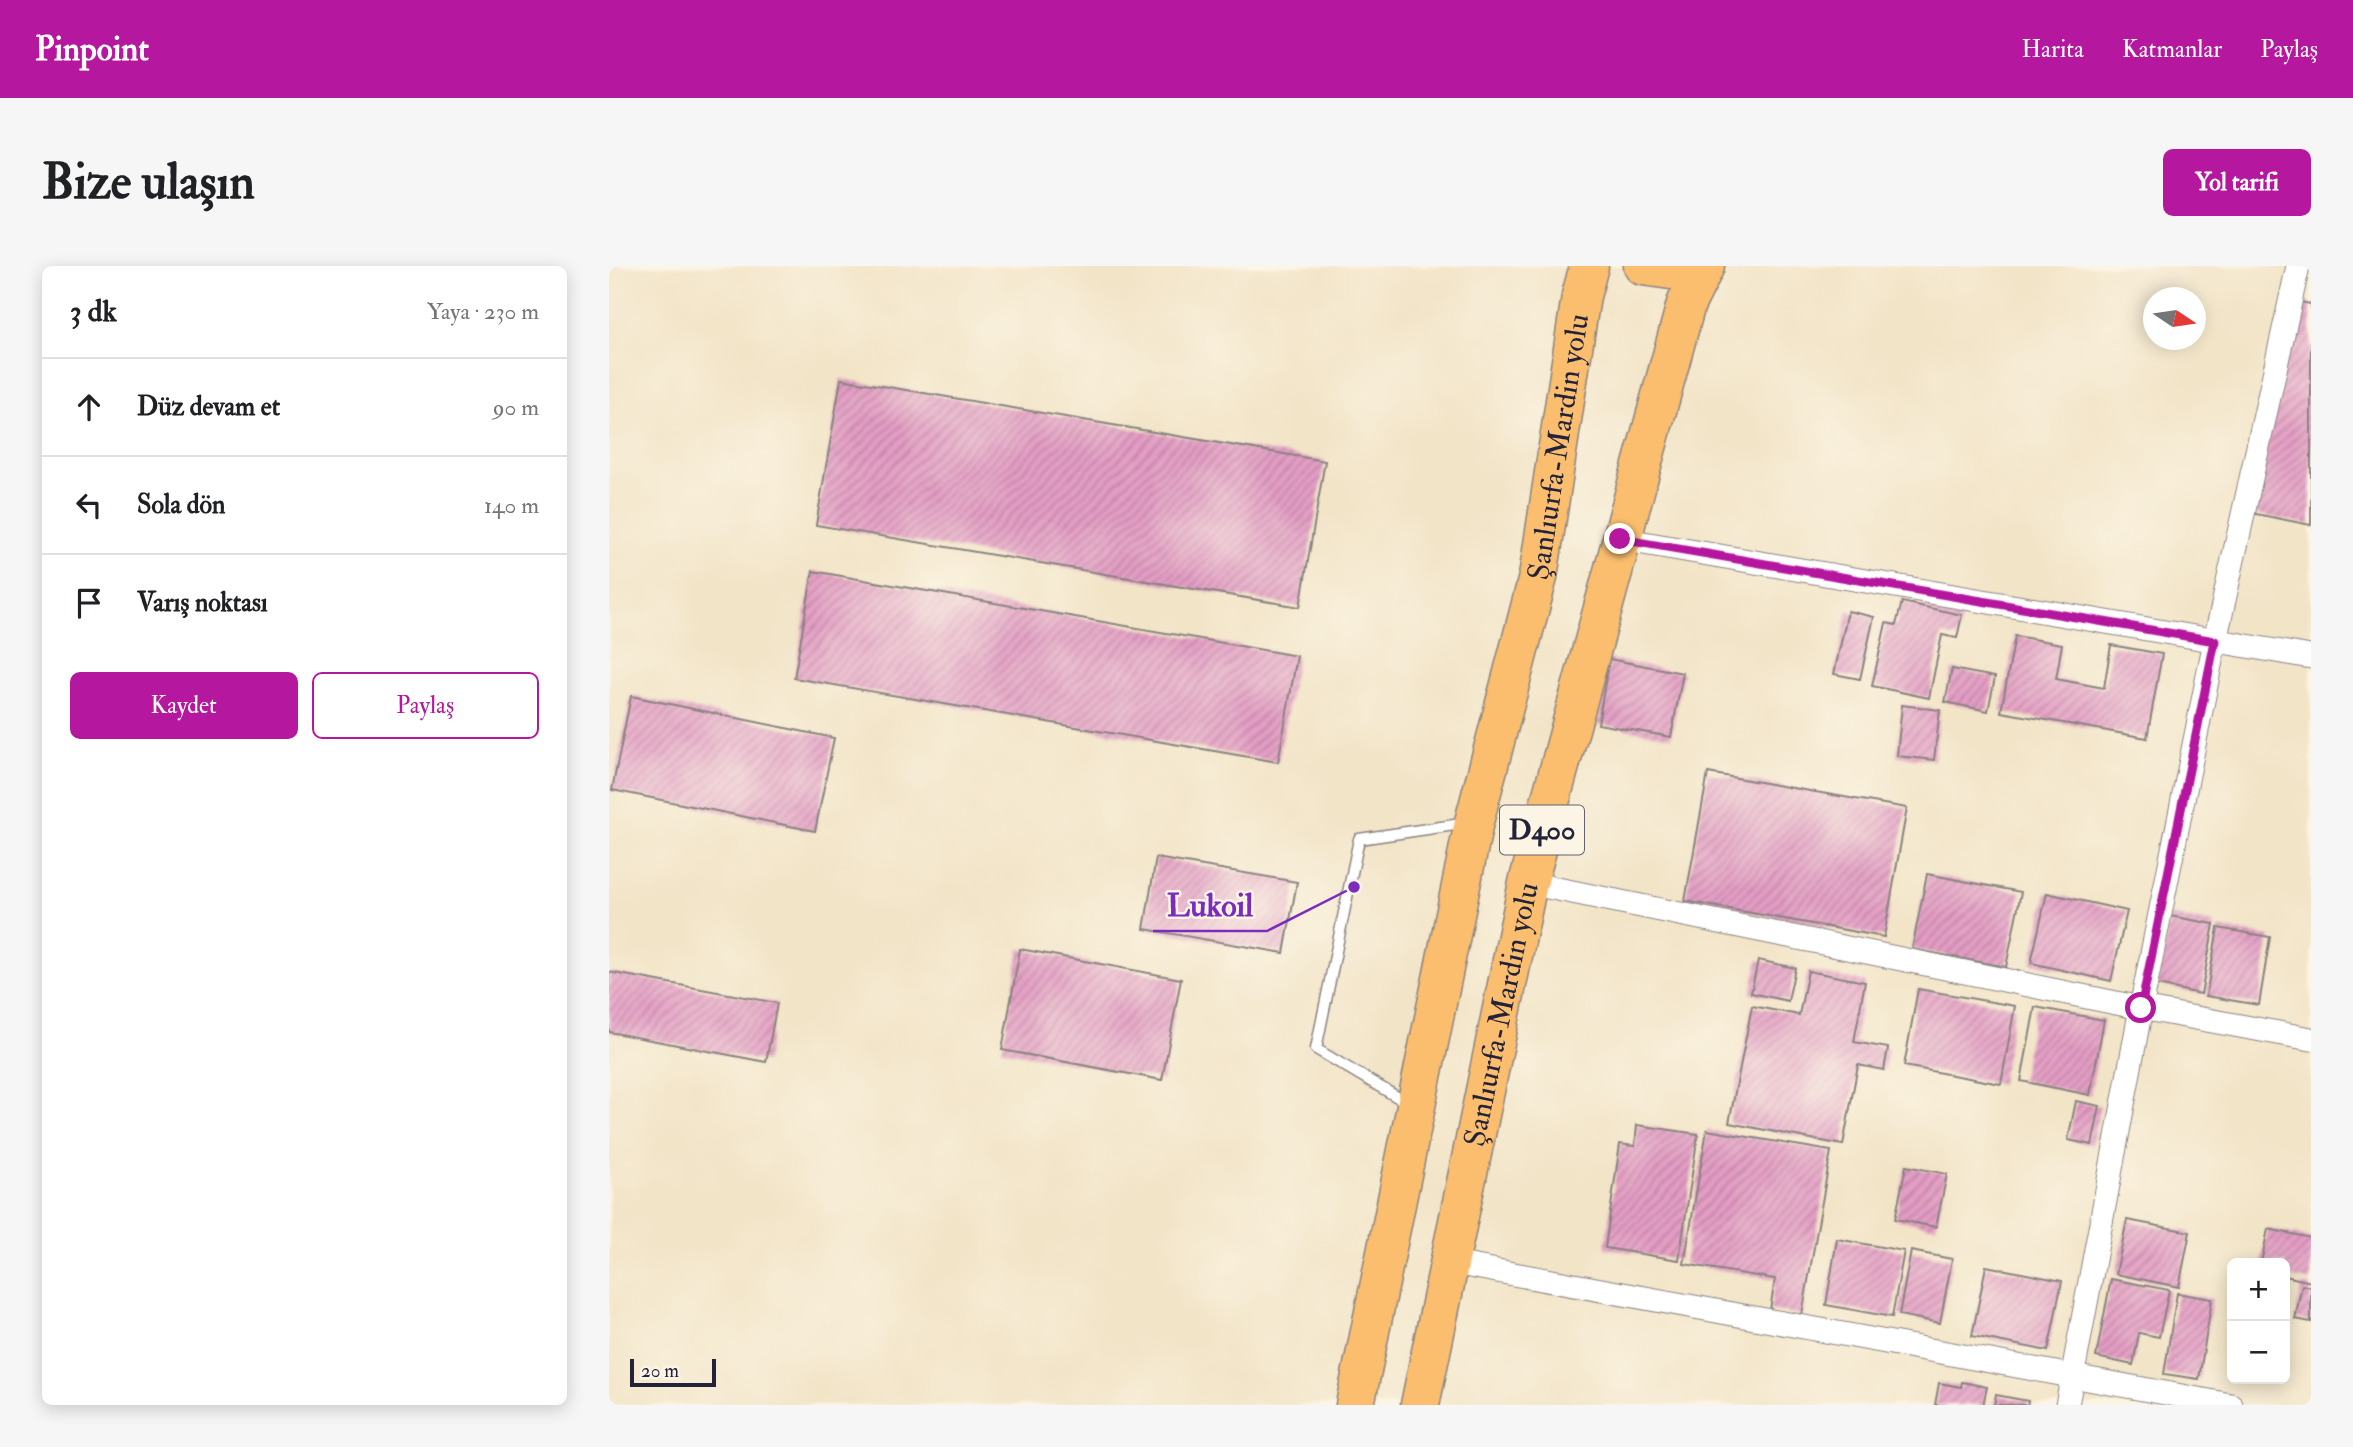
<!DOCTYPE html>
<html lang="tr">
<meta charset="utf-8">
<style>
:root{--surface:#fff;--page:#f6f6f6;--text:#202124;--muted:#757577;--line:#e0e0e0;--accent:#b5179e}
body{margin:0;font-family:"IM FELL Double Pica",serif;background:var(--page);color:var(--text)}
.controls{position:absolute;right:21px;bottom:21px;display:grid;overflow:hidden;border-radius:10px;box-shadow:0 4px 18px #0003}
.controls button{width:63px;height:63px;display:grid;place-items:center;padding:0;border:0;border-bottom:2px solid var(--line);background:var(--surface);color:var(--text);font:35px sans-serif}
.compass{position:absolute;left:1534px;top:21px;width:63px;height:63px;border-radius:50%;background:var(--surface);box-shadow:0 4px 18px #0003;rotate:103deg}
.scale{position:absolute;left:21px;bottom:18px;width:86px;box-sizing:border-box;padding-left:7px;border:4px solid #22223b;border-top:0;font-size:19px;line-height:24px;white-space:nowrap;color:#22223b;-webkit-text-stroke:5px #fcf5e5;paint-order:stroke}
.stop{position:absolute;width:21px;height:21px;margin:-16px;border:5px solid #b5179e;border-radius:50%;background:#fff}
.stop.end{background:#b5179e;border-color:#fff;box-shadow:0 2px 7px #0008}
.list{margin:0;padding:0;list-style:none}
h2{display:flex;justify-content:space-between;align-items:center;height:91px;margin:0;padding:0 28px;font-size:30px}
h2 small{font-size:23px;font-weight:400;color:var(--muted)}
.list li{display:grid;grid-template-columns:46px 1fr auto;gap:21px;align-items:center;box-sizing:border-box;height:98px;padding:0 28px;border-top:2px solid var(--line)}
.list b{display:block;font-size:26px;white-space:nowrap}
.list em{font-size:23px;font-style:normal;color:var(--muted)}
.actions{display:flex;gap:14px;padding:21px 28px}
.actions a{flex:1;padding:16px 0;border:2px solid var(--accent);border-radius:10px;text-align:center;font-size:24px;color:var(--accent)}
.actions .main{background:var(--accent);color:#fff}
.icon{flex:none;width:38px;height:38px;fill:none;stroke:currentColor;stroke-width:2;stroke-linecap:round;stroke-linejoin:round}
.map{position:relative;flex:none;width:1702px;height:1139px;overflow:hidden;border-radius:10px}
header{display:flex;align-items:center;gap:42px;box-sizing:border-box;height:98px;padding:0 35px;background:var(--accent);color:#fff}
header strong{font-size:33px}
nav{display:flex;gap:38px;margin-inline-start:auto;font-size:24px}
.intro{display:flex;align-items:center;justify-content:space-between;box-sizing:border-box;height:168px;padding:0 42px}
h1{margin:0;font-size:49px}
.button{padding:18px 32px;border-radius:10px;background:var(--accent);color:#fff;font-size:24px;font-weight:700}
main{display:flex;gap:42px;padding:0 42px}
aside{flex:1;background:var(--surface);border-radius:10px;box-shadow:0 4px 18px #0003}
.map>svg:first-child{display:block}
.building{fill:url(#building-hatch)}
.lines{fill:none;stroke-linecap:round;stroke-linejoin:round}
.service-casing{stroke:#8a8381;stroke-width:13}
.minor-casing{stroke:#8a8381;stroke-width:25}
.trunk-casing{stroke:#8a8381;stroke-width:41}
.service{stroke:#fff;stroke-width:10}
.minor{stroke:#fff;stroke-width:23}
.trunk{stroke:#fabe6e;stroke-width:38}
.route{stroke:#b5179e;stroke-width:9}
.labels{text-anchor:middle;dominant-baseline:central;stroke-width:5;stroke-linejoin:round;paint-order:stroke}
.shield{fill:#fcf5e5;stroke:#63616e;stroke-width:2}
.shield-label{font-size:28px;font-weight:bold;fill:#22223b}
.street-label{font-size:30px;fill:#22223b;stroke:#fcf5e5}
.leader{fill:none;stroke:#7b2cbf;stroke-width:2.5}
.callout-dot{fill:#7b2cbf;stroke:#fcf5e5;stroke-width:2.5}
.callout-label{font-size:32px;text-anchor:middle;font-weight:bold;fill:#7b2cbf;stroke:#fcf5e5;stroke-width:5;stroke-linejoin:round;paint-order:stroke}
</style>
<header>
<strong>Pinpoint</strong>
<nav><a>Harita</a><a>Katmanlar</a><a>Paylaş</a></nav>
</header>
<div class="intro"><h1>Bize ulaşın</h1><a class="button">Yol tarifi</a></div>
<main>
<aside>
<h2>3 dk<small>Yaya · 230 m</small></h2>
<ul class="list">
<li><svg class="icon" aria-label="ahead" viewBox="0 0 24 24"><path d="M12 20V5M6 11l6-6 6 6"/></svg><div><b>Düz devam et</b></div><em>90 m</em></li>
<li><svg class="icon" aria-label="left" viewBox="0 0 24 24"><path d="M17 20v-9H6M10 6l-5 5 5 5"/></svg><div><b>Sola dön</b></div><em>140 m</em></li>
<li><svg class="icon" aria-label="arrive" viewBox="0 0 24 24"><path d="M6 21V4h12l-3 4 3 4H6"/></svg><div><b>Varış noktası</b></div></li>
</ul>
<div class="actions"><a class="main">Kaydet</a><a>Paylaş</a></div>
</aside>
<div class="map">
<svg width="1702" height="1139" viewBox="0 0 1702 1139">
<defs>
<pattern id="building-hatch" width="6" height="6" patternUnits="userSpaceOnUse" patternTransform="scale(1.75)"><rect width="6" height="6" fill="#e49dc4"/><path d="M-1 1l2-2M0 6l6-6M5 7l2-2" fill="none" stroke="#b880a0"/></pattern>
</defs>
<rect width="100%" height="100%" fill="#fcf5e5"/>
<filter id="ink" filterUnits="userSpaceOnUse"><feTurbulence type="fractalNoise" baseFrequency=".0143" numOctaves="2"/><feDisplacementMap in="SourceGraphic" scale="14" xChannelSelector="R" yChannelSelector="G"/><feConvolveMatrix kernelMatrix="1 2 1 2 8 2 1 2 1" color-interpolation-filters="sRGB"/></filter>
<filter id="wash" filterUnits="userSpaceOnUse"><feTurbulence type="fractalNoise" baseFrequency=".00686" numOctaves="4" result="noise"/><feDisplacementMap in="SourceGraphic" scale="28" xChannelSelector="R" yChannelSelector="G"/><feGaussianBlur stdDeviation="1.57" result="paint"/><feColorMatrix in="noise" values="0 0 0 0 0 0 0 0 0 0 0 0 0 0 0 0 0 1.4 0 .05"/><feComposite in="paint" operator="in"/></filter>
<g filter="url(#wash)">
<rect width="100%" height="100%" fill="#f2e4c7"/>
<g id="blocks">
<!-- building -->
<g class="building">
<polygon points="1686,35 1702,38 1702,259 1642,247"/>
<polygon points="232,113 716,195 691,341 207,259"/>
<polygon points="204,305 688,390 669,496 185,412"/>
<polygon points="1293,336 1353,349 1348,372 1333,369 1320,432 1263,420 1277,357 1287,359"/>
<polygon points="1239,345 1265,351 1251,413 1225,408"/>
<polygon points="1406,370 1453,378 1447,413 1495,422 1502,379 1553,388 1538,472 1392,446"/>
<polygon points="1000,393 1074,407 1062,471 989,458"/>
<polygon points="1343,403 1386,411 1379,445 1336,436"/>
<polygon points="22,430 225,472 206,565 3,524"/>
<polygon points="1293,439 1331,444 1325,494 1288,490"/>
<polygon points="1099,507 1298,542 1275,671 1076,635"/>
<polygon points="547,592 688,616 675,687 535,663"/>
<polygon points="1318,608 1412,626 1397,701 1303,683"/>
<polygon points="1438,627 1518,645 1502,715 1422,697"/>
<polygon points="1561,650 1605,658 1592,728 1548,719"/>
<polygon points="1609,662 1661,671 1650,739 1597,730"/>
<polygon points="411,683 572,713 553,814 393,784"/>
<polygon points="1149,694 1186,702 1179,735 1142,727"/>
<polygon points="1199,705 1256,716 1245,776 1279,782 1275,804 1249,799 1234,879 1120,857 1143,740 1190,749"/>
<polygon points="0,706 168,737 157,796 0,766"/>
<polygon points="1309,723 1406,740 1392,818 1295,800"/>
<polygon points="1426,741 1495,754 1481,829 1412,815"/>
<polygon points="1467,835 1491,840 1483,879 1459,874"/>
<polygon points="1028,859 1089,868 1070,994 996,982 1011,878 1026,880"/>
<polygon points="1098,864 1222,885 1193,1049 1161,1044 1166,1013 1075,998"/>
<polygon points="1297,900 1338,908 1327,961 1286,953"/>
<polygon points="1518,954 1581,966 1570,1021 1507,1008"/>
<polygon points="1659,963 1702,972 1702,1016 1676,1010 1676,997 1652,997"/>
<polygon points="1228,973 1295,985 1283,1051 1217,1039"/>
<polygon points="1302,985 1343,993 1331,1057 1290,1049"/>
<polygon points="1377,1000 1453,1015 1439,1085 1363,1070"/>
<polygon points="1502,1013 1560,1024 1550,1071 1530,1067 1524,1099 1487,1091"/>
<polygon points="1693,1019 1702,1021 1702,1056 1686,1053"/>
<polygon points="1568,1027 1603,1033 1590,1113 1555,1108"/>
<polygon points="1353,1116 1378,1121 1374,1139 1326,1139 1330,1117 1352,1121"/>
<polygon points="1387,1129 1419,1135 1418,1139 1385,1139"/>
</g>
</g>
</g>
<g filter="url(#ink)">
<use href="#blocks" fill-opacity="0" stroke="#8a8381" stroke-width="2"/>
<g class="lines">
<!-- service casing -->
<g class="service-casing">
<polyline id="service" points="800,838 707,783 750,573 859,557"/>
</g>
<!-- minor casing -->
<g class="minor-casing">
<g id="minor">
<polyline points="1011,273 1702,391"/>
<polyline points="919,617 1532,742 1702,773"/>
<polyline points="839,996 1622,1139"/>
<polyline points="1458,1139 1532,742 1606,375 1689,0"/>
</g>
</g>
<!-- trunk casing -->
<g class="trunk-casing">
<g id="trunk">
<polyline points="1034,0 1062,4 1076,0"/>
<path id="s1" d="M 746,1139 L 865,556 L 929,311 L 972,30 L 980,0"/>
<path id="s2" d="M 811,1139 L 919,617 L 1077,38 L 1096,0"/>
</g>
</g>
<!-- service -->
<use href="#service" class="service"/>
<!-- minor -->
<use href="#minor" class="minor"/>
<!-- trunk -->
<use href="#trunk" class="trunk"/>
</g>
</g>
<g class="lines" filter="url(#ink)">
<!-- route -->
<polyline class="route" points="1011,273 1606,375 1532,742"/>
</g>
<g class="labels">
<!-- shield labels -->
<rect class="shield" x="891" y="539.5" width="84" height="49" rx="5"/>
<g class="shield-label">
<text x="933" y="564">D400</text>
</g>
<!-- street labels -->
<g class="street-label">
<text stroke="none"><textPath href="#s1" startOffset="980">Şanlıurfa-Mardin yolu</textPath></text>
<text stroke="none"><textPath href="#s2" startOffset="399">Şanlıurfa-Mardin yolu</textPath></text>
</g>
</g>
<!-- callouts -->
<path class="leader" d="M745 621L658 665H544"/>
<circle class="callout-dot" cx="745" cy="621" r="7"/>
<g class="callout-label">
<text x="601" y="650">Lukoil</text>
</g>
</svg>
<div class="controls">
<button>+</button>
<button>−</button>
</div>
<svg class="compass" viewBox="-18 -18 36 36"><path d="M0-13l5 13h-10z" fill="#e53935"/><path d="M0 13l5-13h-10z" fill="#757577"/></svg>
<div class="scale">20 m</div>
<div class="stop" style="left:1532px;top:742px"></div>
<div class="stop end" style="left:1011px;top:273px"></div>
</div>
</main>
